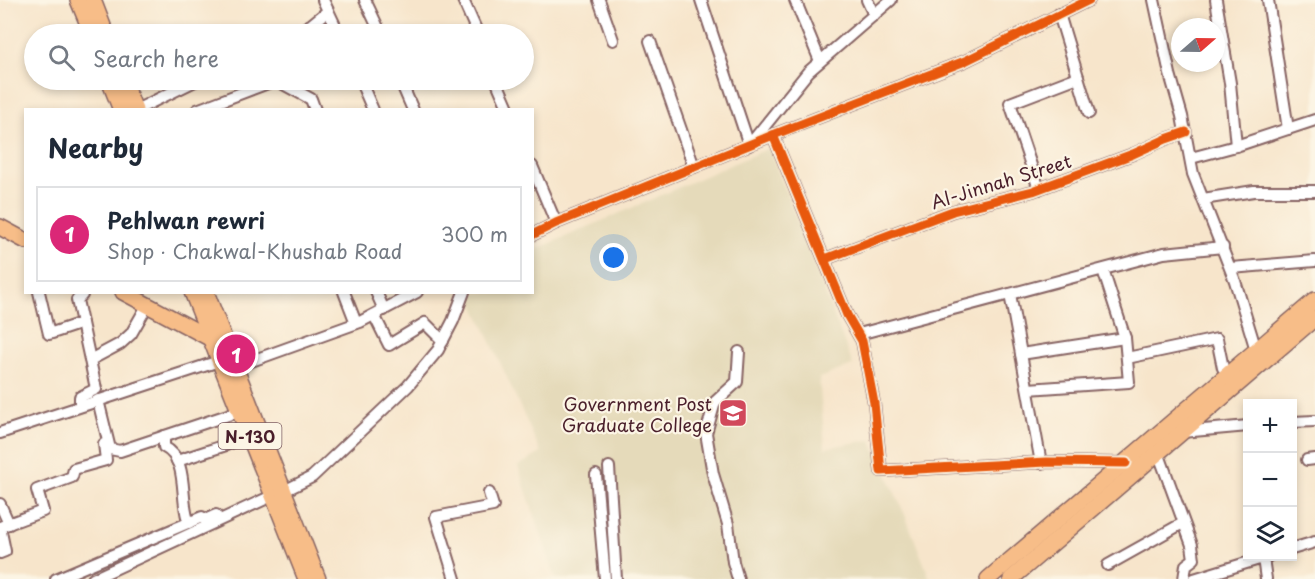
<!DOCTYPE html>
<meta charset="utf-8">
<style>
:root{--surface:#fff;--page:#f6f6f7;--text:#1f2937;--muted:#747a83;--line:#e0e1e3;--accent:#db2777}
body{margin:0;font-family:"Playpen Sans",sans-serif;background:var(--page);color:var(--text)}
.controls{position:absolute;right:18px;bottom:18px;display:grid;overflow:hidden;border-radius:0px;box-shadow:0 3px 9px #0003}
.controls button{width:54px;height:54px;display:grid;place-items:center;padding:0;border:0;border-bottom:2px solid var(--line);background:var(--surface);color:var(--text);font:30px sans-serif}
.compass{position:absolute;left:1171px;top:18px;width:54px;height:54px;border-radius:50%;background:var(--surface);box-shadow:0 3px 9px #0003;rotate:70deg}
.you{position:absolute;left:614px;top:258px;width:21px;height:21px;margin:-15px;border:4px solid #fff;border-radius:50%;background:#1a73e8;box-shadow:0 0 0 9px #1a73e833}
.badge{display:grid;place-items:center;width:39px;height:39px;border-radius:50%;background:var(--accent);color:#fff;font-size:20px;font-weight:700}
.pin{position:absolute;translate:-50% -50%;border:3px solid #fff;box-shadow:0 2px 6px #0006}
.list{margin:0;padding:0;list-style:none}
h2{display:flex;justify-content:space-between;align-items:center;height:78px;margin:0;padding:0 24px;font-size:26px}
h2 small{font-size:20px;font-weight:400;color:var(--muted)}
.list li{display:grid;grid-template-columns:39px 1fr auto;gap:18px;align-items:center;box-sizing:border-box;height:96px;margin:0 12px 12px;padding:0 12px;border:2px solid var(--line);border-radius:0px}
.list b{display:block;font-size:22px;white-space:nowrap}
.list p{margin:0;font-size:20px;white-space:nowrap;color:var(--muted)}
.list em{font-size:20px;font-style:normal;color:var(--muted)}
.icon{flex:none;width:33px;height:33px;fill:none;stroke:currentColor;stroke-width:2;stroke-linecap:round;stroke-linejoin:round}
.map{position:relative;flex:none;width:1315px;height:579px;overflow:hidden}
.search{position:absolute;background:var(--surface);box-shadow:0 3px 9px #0003;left:24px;top:24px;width:510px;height:66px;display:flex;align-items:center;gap:15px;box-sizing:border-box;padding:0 21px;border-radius:33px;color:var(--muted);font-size:22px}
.panel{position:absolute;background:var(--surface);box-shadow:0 3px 9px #0003;left:24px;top:108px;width:510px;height:186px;border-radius:0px}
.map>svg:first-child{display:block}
.built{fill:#e5daba}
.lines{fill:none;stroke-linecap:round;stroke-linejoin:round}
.minor-casing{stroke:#876463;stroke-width:14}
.highway-casing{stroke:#876463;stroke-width:18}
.minor{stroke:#fff;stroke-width:10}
.highway{stroke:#f7bd88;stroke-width:15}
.cycleway-casing{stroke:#fcf5e5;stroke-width:13}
.cycleway{stroke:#e8590c;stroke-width:9}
.labels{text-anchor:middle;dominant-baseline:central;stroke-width:4.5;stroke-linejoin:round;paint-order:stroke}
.shield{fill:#fcf5e5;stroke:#7f5f63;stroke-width:1.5}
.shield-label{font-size:16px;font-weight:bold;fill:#4a1f2b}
.street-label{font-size:18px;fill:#4a1f2b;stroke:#fcf5e5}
.poi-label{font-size:18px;fill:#4a1f2b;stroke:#fcf5e5;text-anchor:end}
</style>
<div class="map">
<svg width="1315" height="579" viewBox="0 0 1315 579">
<rect width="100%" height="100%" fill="#fcf5e5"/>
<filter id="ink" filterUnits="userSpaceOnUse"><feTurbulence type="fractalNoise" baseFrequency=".0167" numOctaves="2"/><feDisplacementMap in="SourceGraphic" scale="12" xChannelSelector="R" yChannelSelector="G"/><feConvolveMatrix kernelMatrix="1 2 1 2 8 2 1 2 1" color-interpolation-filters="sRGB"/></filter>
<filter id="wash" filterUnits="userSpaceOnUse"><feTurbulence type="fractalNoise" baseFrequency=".008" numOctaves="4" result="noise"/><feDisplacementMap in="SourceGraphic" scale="24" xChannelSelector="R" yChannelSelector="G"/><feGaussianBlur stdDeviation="1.35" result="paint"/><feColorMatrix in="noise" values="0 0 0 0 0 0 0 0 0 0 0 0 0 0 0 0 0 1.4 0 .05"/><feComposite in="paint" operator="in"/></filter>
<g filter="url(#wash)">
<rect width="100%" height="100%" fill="#f7e5cb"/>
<!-- built -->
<polygon class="built" points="769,148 853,365 819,378 825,448 871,440 905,515 930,579 556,579 518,466 541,453 473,302 475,293 532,292 533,251"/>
</g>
<g filter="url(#ink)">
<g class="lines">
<!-- minor casing -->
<g class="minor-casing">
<g id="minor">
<polyline points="323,0 339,34"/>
<polyline points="365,0 381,34"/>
<polyline points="463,0 478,34"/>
<polyline points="599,0 613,40"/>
<polyline points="701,0 749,145"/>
<polyline points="795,0 820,61"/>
<polyline points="867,0 874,15"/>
<polyline points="1154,0 1170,74 1182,116 1193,174 1235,281 1256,350"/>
<polyline points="1216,0 1230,83 1236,146"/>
<polyline points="1268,0 1288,129"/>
<polyline points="1059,14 1089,113"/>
<polyline points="295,34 312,24 328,11"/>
<polyline points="650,41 694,167"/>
<polyline points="360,80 373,110"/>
<polyline points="400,80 413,110"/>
<polyline points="496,80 509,110"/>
<polyline points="136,110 197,80"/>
<polyline points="197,110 276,80 311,99 315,110"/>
<polyline points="773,135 847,315 862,341 874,403 881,471 1047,462 1126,463"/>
<polyline points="751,143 808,72 891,0"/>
<polyline points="1191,158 1236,146 1315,120"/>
<polyline points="532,166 556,223"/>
<polyline points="1039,189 1010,103 1078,77"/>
<polyline points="1203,199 1254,191 1315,191"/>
<polyline points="532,235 556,223 773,135 965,61 1089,0"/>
<polyline points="825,259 953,211 1033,191 1133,154 1166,139 1186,132"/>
<polyline points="1231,268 1315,261"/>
<polyline points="39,292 49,334 82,323"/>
<polyline points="82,292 82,295 77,300 90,360"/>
<polyline points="344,292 356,323"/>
<polyline points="376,292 384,310"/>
<polyline points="1010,294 1041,463"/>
<polyline points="374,315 389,345 425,323 443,341"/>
<polyline points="859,334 1164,253 1223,247"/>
<polyline points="1021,354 1125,338"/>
<polyline points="1127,358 1217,339 1223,368"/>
<polyline points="235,367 360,322 417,292"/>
<polyline points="1028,389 1129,382 1125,338 1103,270"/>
<polyline points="98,400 110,449 120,451 240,411"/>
<polyline points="80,405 80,397 96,389 90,360 120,344 131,334 147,306"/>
<polyline points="1292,422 1315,421"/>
<polyline points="1182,432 1248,426"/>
<polyline points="0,433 219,361"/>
<path d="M 164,436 L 164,447 C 190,460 179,500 189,523"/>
<polyline points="1158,452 1192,545 1194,559 1186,565 1184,579"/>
<polyline points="1307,460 1315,459"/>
<polyline points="177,461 226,445 249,435"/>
<polyline points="609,467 616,579"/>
<polyline points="596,475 605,579"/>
<polyline points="284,491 312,477 408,386 438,350 453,321 464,292"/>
<polyline points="0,504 9,524"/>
<polyline points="0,527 43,511 37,490 72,477 74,469 106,460 104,444 106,444"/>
<polyline points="0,527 5,551 0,553"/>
<polyline points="1292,549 1315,542"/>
<polyline points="1263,558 1266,579"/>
<polyline points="1108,565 1183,523"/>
<polyline points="56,579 202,517 205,520 216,515"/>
<polyline points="93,579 274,495"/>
<polyline points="455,579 436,517 493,506 489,493"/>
<polyline points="738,579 733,562 728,524 713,474 706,433 715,402 737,382 739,352"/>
<polyline points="1194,579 1269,556"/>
</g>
</g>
<!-- highway casing -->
<g class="highway-casing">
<g id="highway">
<polyline points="78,0 92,34"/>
<polyline points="93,0 106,34"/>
<polyline points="109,80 121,110"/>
<polyline points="123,80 135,110"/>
<polyline points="0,227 26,241"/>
<polyline points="123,292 213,340"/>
<polyline points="192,292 306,579"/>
<polyline points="206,292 318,579"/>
<polyline points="988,579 1315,300"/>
<polyline points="1011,579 1315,318"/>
</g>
</g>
<!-- minor -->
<use href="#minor" class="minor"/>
<!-- highway -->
<use href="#highway" class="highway"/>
<!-- cycleway casing -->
<g class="cycleway-casing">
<g id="cycleway">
<polyline points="773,135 847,315 862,341 874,403 881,471 1047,462 1126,463"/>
<polyline points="532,235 556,223 773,135 965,61 1089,0"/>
<polyline points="825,259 953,211 1033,191 1133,154 1166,139 1186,132"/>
</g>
</g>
<!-- cycleway -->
<use href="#cycleway" class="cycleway"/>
</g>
</g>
<!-- icons -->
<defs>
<g id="university-square" transform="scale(1.5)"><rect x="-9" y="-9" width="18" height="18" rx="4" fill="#d1495b" stroke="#fcf5e5"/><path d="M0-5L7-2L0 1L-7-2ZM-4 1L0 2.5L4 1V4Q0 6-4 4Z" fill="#fff"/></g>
</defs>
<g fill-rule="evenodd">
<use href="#university-square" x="733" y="413"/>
</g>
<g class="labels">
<!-- shield labels -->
<rect class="shield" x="218.5" y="423" width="63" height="26" rx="4.5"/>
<g class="shield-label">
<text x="250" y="436">N-130</text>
</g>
<!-- street labels -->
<g class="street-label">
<text transform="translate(1001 181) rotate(-17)">Al-Jinnah Street</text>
</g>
<!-- poi labels -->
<g class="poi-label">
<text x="712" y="403">Government Post<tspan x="712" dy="21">Graduate College</tspan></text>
</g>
</g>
</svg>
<div class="controls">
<button>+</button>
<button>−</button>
<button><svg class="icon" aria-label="layers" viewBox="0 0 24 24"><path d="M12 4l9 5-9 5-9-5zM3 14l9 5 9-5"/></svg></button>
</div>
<svg class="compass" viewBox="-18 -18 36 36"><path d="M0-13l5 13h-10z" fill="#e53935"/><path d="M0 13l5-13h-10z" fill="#747a83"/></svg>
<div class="you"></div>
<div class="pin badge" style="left:236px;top:354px">1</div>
<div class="search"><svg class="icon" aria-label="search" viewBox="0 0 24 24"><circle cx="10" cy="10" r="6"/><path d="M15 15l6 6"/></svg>Search here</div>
<section class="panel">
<h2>Nearby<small></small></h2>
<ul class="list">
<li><span class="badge">1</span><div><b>Pehlwan rewri</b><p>Shop · Chakwal-Khushab Road</p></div><em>300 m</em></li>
</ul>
</section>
</div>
